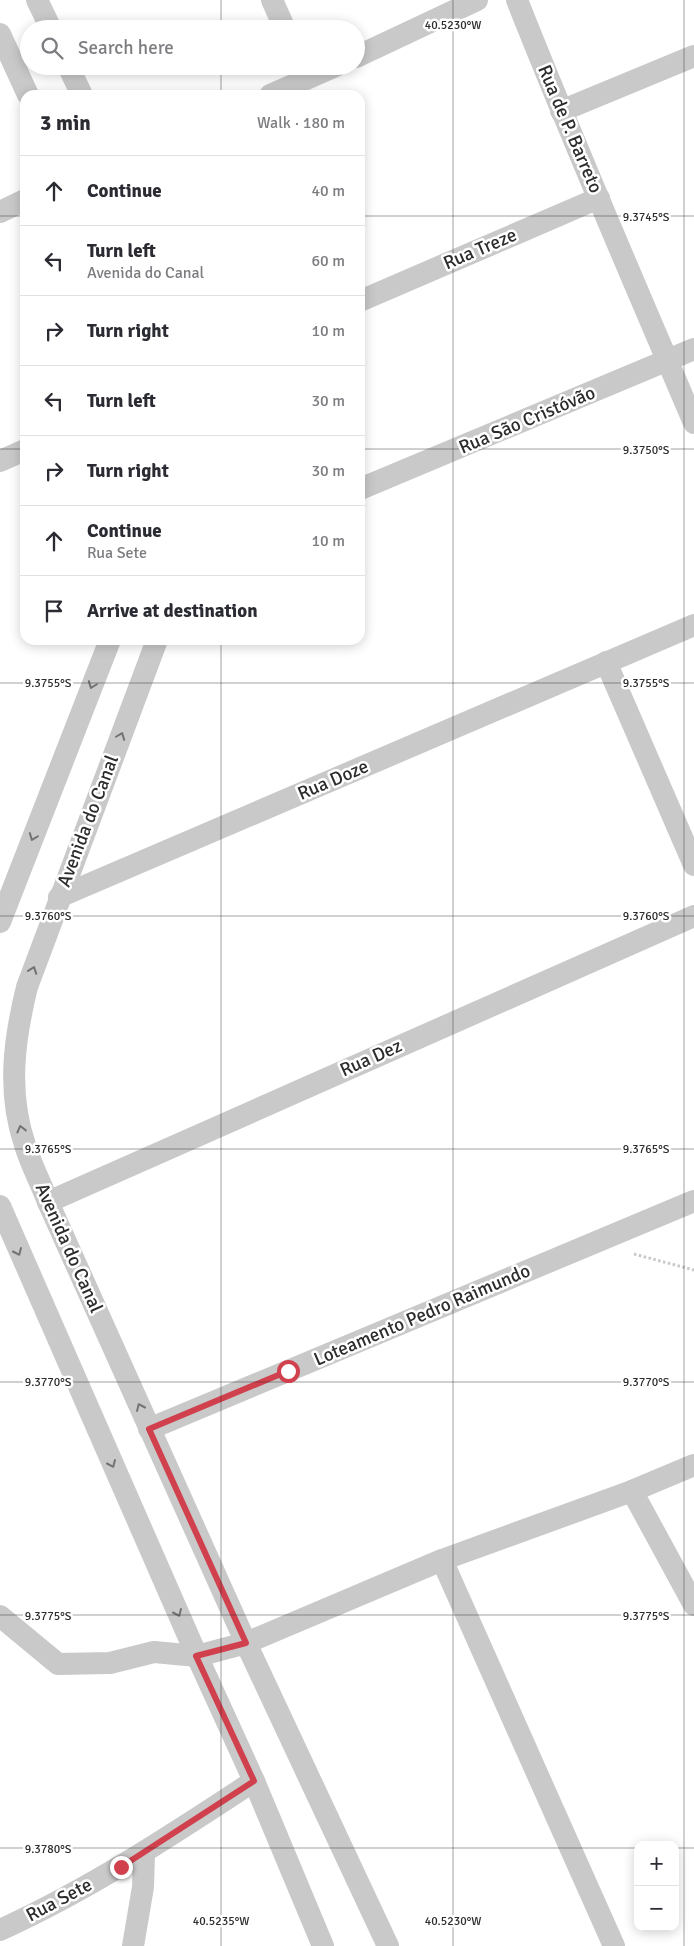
<!DOCTYPE html>
<meta charset="utf-8">
<style>
:root{--surface:#fff;--page:#f7f7f7;--text:#2b2b33;--muted:#7c7c81;--line:#e1e1e2}
body{margin:0;font-family:Signika,sans-serif;background:var(--page);color:var(--text)}
.controls{position:absolute;right:15px;bottom:15px;display:grid;overflow:hidden;border-radius:10px;box-shadow:0 2px 12px #0003}
.controls button{width:45px;height:45px;display:grid;place-items:center;padding:0;border:0;border-bottom:1px solid var(--line);background:var(--surface);color:var(--text);font:25px sans-serif}
.stop{position:absolute;width:15px;height:15px;margin:-11px;border:4px solid #d1404d;border-radius:50%;background:#fff}
.stop.end{background:#d1404d;border-color:#fff;box-shadow:0 1px 5px #0008}
.list{margin:0;padding:0;list-style:none}
h2{display:flex;justify-content:space-between;align-items:center;height:65px;margin:0;padding:0 20px;font-size:21px}
h2 small{font-size:16px;font-weight:400;color:var(--muted)}
.list li{display:grid;grid-template-columns:32px 1fr auto;gap:15px;align-items:center;box-sizing:border-box;height:70px;padding:0 20px;border-top:1px solid var(--line)}
.list b{display:block;font-size:19px;white-space:nowrap}
.list p{margin:0;font-size:16px;white-space:nowrap;color:var(--muted)}
.list em{font-size:16px;font-style:normal;color:var(--muted)}
.icon{flex:none;width:28px;height:28px;fill:none;stroke:currentColor;stroke-width:2;stroke-linecap:round;stroke-linejoin:round}
.map{position:relative;flex:none;width:694px;height:1946px;overflow:hidden}
.search{position:absolute;background:var(--surface);box-shadow:0 2px 12px #0003;left:20px;top:20px;width:345px;height:55px;display:flex;align-items:center;gap:12px;box-sizing:border-box;padding:0 18px;border-radius:28px;color:var(--muted);font-size:19px}
.panel{position:absolute;background:var(--surface);box-shadow:0 2px 12px #0003;left:20px;top:90px;width:345px;height:555px;border-radius:15px}
.map>svg:first-child{display:block}
.lines{fill:none;stroke-linecap:round;stroke-linejoin:round}
.path{stroke:#c9c9c9;stroke-width:3;stroke-dasharray:2.5 2.5;stroke-linecap:butt}
.street{stroke:#c9c9c9;stroke-width:22}
.oneway{stroke:#737373}
.route{stroke:#d1404d;stroke-width:6}
.ticks{fill:none;stroke:#2c2c2c;stroke-width:1;stroke-opacity:0.45}
.labels{text-anchor:middle;dominant-baseline:central;stroke-width:5;stroke-linejoin:round;paint-order:stroke}
.street-label{font-size:19px;fill:#2c2c2c;stroke:#fff}
.ticks-label{font-size:12px;text-anchor:middle;fill:#2c2c2c;stroke:#fff;stroke-width:5;stroke-linejoin:round;paint-order:stroke}
</style>
<div class="map">
<svg width="694" height="1946" viewBox="0 0 694 1946">
<rect width="100%" height="100%" fill="#fff"/>
<g class="lines">
<!-- path -->
<polyline class="path" points="634,1254 694,1270"/>
<!-- street -->
<g class="street">
<polyline points="37,0 51,29"/>
<polyline points="272,0 285,29"/>
<path d="M 517,0 C 573,142 634,282 694,423"/>
<polyline points="0,34 28,95"/>
<polyline points="356,57 477,0"/>
<polyline points="68,66 82,95"/>
<polyline points="270,95 336,66"/>
<polyline points="561,111 694,56"/>
<polyline points="0,212 25,200"/>
<polyline points="360,301 599,198"/>
<polyline points="0,461 25,450"/>
<polyline points="360,489 694,349"/>
<path d="M 157,640 L 27,987 C 14,1040 7,1092 25,1145 C 31,1165 41,1183 48,1202 L 246,1643 L 388,1946"/>
<polyline points="606,662 694,865"/>
<polyline points="59,897 694,625"/>
<polyline points="0,922 110,640"/>
<polyline points="48,1202 694,916"/>
<polyline points="0,1206 197,1656 254,1781 323,1946"/>
<polyline points="149,1429 694,1201"/>
<polyline points="632,1491 694,1605"/>
<polyline points="442,1560 614,1946"/>
<polyline points="0,1616 58,1664 110,1663 154,1652 197,1656 246,1643 442,1560 632,1491 694,1465"/>
<path d="M 0,1930 C 90,1889 172,1835 254,1781"/>
<polyline points="133,1946 143,1887 144,1854"/>
</g>
</g>
<!-- one-way arrows -->
<defs><path id="oneway-chevron" d="M-2-3.5L2.5 0L-2 3.5" fill="none" stroke-width="1.6" stroke-linecap="round" stroke-linejoin="round" transform="scale(1.25)"/></defs>
<g class="oneway">
<use href="#oneway-chevron" transform="translate(92 685) rotate(111)"/>
<use href="#oneway-chevron" transform="translate(121 736) rotate(-69)"/>
<use href="#oneway-chevron" transform="translate(33 837) rotate(111)"/>
<use href="#oneway-chevron" transform="translate(33 970) rotate(-70)"/>
<use href="#oneway-chevron" transform="translate(21 1129) rotate(-104)"/>
<use href="#oneway-chevron" transform="translate(18 1252) rotate(66)"/>
<use href="#oneway-chevron" transform="translate(140 1407) rotate(-114)"/>
<use href="#oneway-chevron" transform="translate(112 1464) rotate(66)"/>
<use href="#oneway-chevron" transform="translate(178 1613) rotate(66)"/>
</g>
<g class="lines">
<!-- route -->
<polyline class="route" points="121,1867 254,1781 196,1656 246,1643 149,1429 288,1371"/>
</g>
<!-- ticks -->
<path class="ticks" d="M 221,0 L 221,29M 453,0 L 453,1946M 684,0 L 684,1946M 221,66 L 221,95M 0,216 L 25,216M 360,216 L 694,216M 0,449 L 25,449M 360,449 L 694,449M 221,640 L 221,1946M 0,683 L 694,683M 0,916 L 694,916M 0,1149 L 694,1149M 0,1382 L 694,1382M 0,1615 L 694,1615M 0,1848 L 638,1848M 675,1848 L 694,1848"/>
<g class="labels">
<!-- street labels -->
<g class="street-label">
<text transform="translate(570 129) rotate(67)">Rua de P. Barreto</text>
<text transform="translate(480 249) rotate(-23)">Rua Treze</text>
<text transform="translate(527 420) rotate(-23)">Rua São Cristóvão</text>
<text transform="translate(333 780) rotate(-23)">Rua Doze</text>
<text transform="translate(88 821) rotate(-69)">Avenida do Canal</text>
<text transform="translate(371 1058) rotate(-24)">Rua Dez</text>
<text transform="translate(69 1248) rotate(66)">Avenida do Canal</text>
<text transform="translate(422 1315) rotate(-23)">Loteamento Pedro Raimundo</text>
<text transform="translate(59 1900) rotate(-28)">Rua Sete</text>
</g>
</g>
<g class="ticks-label">
<text x="453" y="29">40.5230°W</text>
<text x="646" y="221">9.3745°S</text>
<text x="646" y="454">9.3750°S</text>
<text x="48" y="687">9.3755°S</text>
<text x="646" y="687">9.3755°S</text>
<text x="48" y="920">9.3760°S</text>
<text x="646" y="920">9.3760°S</text>
<text x="48" y="1153">9.3765°S</text>
<text x="646" y="1153">9.3765°S</text>
<text x="48" y="1386">9.3770°S</text>
<text x="646" y="1386">9.3770°S</text>
<text x="48" y="1620">9.3775°S</text>
<text x="646" y="1620">9.3775°S</text>
<text x="48" y="1853">9.3780°S</text>
<text x="221" y="1925">40.5235°W</text>
<text x="453" y="1925">40.5230°W</text>
</g>
</svg>
<div class="controls">
<button>+</button>
<button>−</button>
</div>
<div class="stop" style="left:288px;top:1371px"></div>
<div class="stop end" style="left:121px;top:1867px"></div>
<div class="search"><svg class="icon" aria-label="search" viewBox="0 0 24 24"><circle cx="10" cy="10" r="6"/><path d="M15 15l6 6"/></svg>Search here</div>
<section class="panel">
<h2>3 min<small>Walk · 180 m</small></h2>
<ul class="list">
<li><svg class="icon" aria-label="ahead" viewBox="0 0 24 24"><path d="M12 20V5M6 11l6-6 6 6"/></svg><div><b>Continue</b></div><em>40 m</em></li>
<li><svg class="icon" aria-label="left" viewBox="0 0 24 24"><path d="M17 20v-9H6M10 6l-5 5 5 5"/></svg><div><b>Turn left</b><p>Avenida do Canal</p></div><em>60 m</em></li>
<li><svg class="icon" aria-label="right" viewBox="0 0 24 24"><path d="M7 20v-9h11M14 6l5 5-5 5"/></svg><div><b>Turn right</b></div><em>10 m</em></li>
<li><svg class="icon" aria-label="left" viewBox="0 0 24 24"><path d="M17 20v-9H6M10 6l-5 5 5 5"/></svg><div><b>Turn left</b></div><em>30 m</em></li>
<li><svg class="icon" aria-label="right" viewBox="0 0 24 24"><path d="M7 20v-9h11M14 6l5 5-5 5"/></svg><div><b>Turn right</b></div><em>30 m</em></li>
<li><svg class="icon" aria-label="ahead" viewBox="0 0 24 24"><path d="M12 20V5M6 11l6-6 6 6"/></svg><div><b>Continue</b><p>Rua Sete</p></div><em>10 m</em></li>
<li><svg class="icon" aria-label="arrive" viewBox="0 0 24 24"><path d="M6 21V4h12l-3 4 3 4H6"/></svg><div><b>Arrive at destination</b></div></li>
</ul>
</section>
</div>
